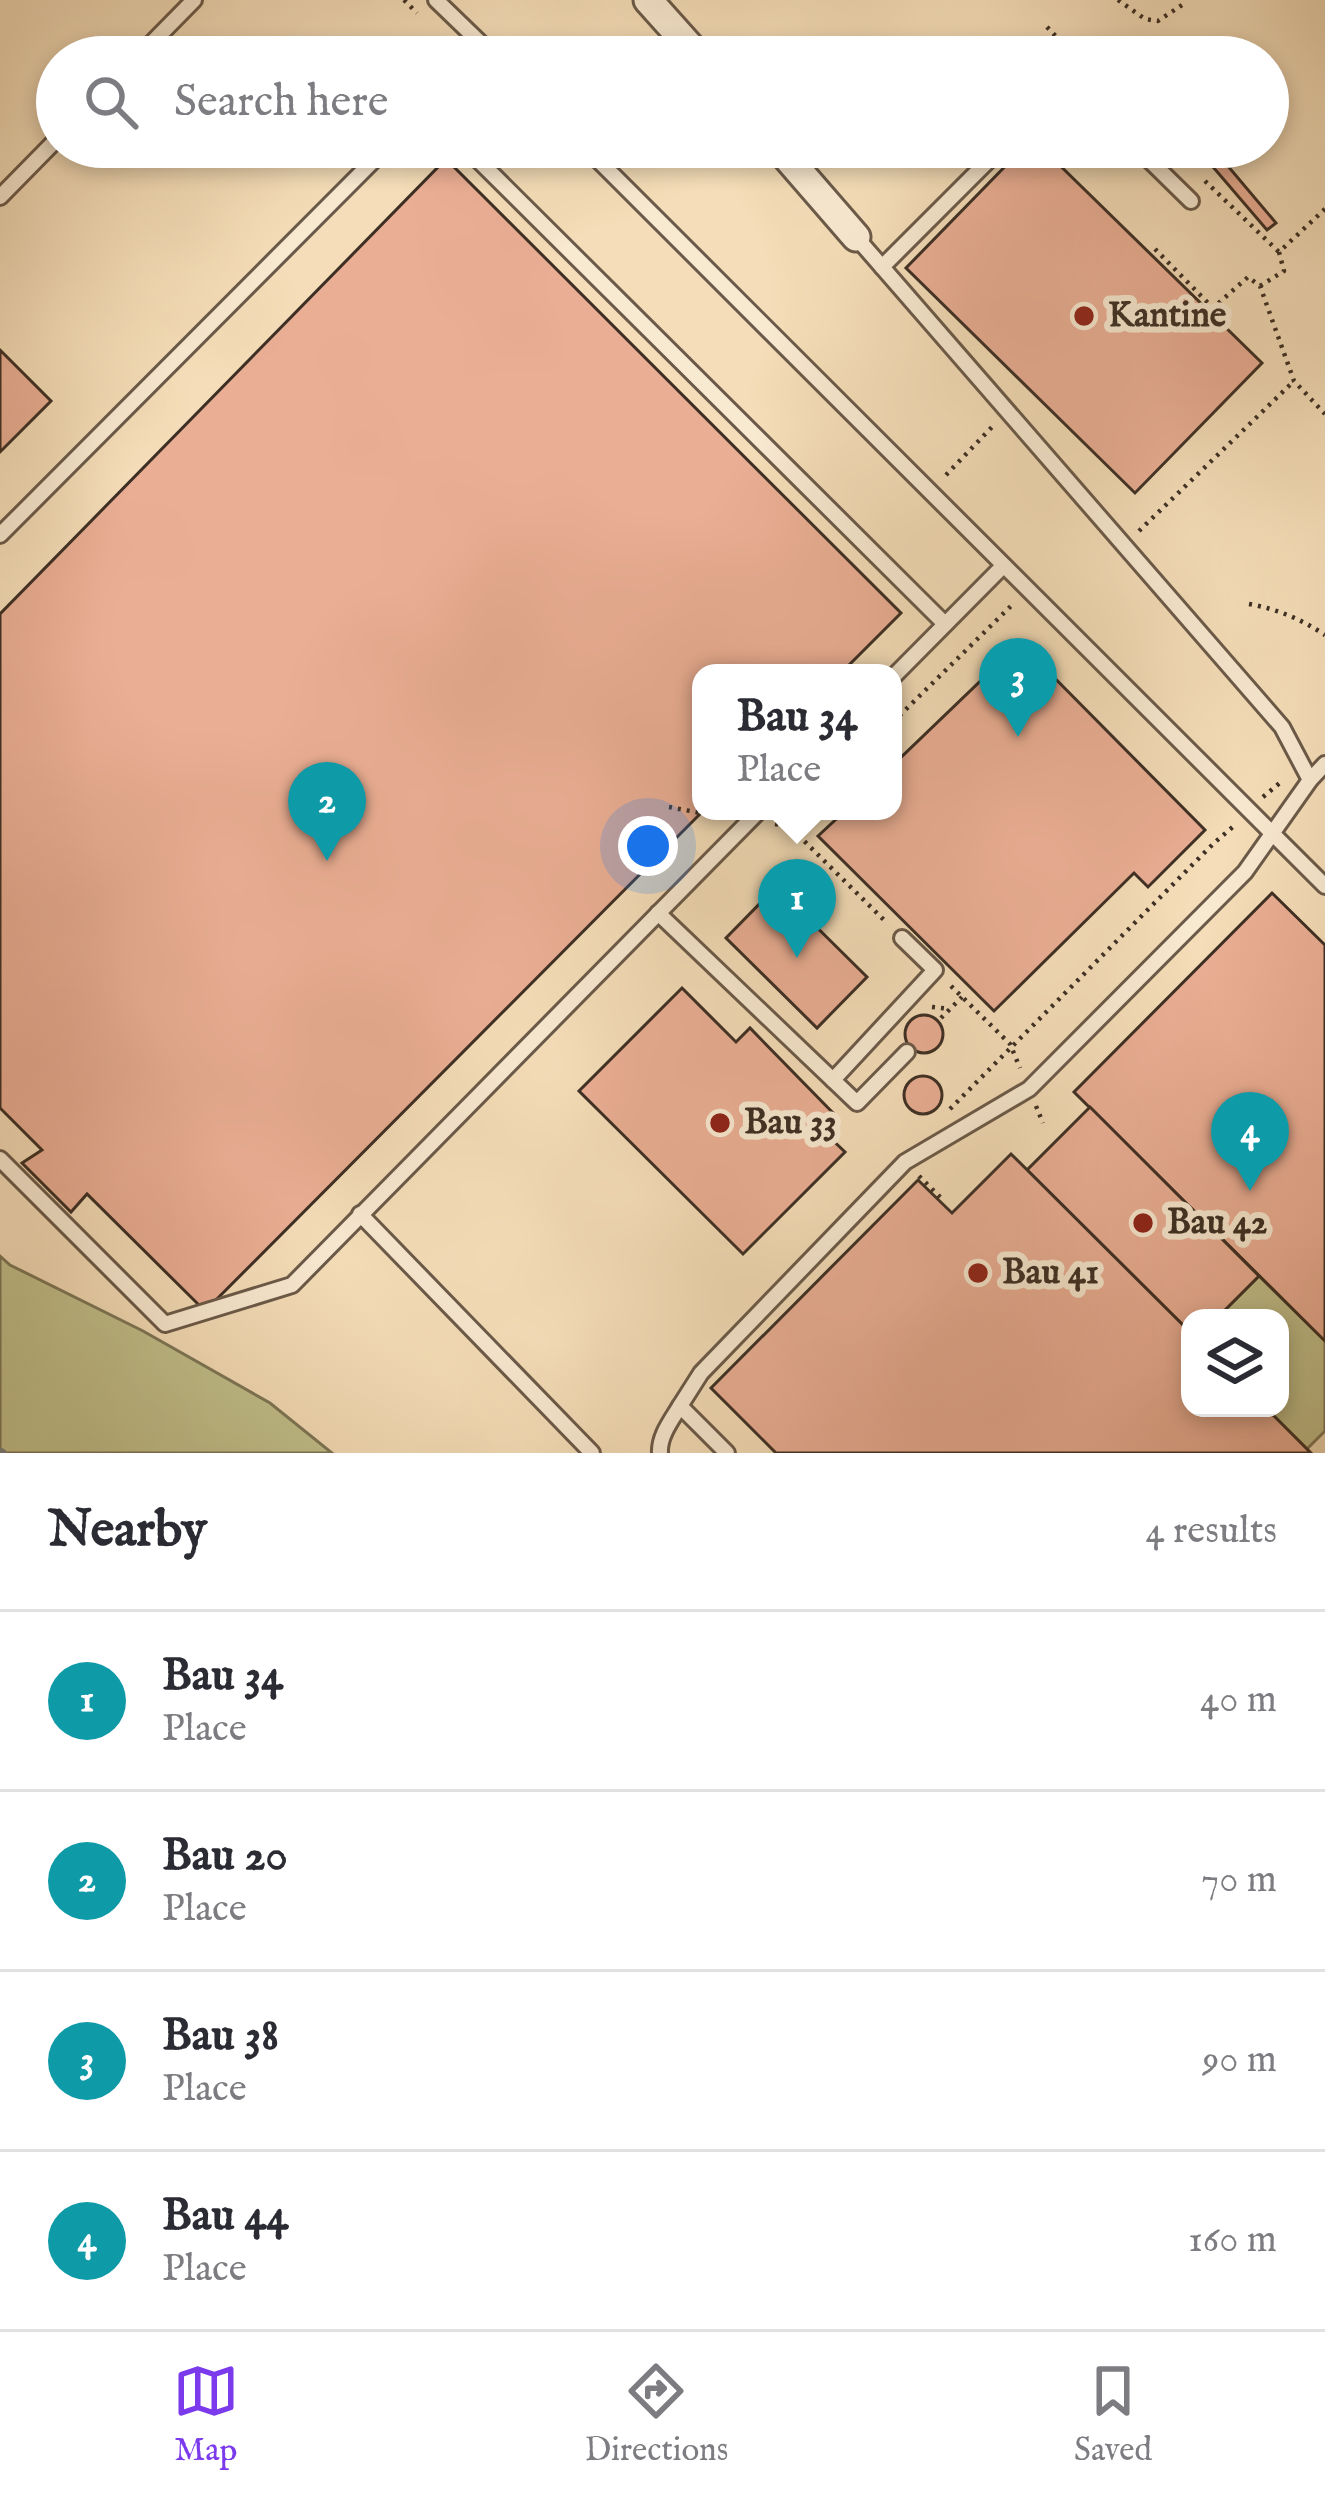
<!DOCTYPE html>
<style>
:root{--surface:#fff;--page:#f7f7f7;--text:#2b2b33;--muted:#7c7c81;--line:#e1e1e2;--accent:#7c3aed}
body{margin:0;font-family:"IM FELL English",serif;background:var(--page);color:var(--text)}
.controls{position:absolute;right:36px;bottom:36px;display:grid;overflow:hidden;border-radius:24px;box-shadow:0 6px 18px #0003}
.controls button{width:108px;height:108px;display:grid;place-items:center;padding:0;border:0;border-bottom:3px solid var(--line);background:var(--surface);color:var(--text);font:60px sans-serif}
.you{position:absolute;left:648px;top:846px;width:42px;height:42px;margin:-30px;border:9px solid #fff;border-radius:50%;background:#1a73e8;box-shadow:0 0 0 18px #1a73e833}
.badge{display:grid;place-items:center;width:78px;height:78px;border-radius:50%;background:var(--accent);color:#fff;font-size:39px;font-weight:700}
.pin{position:absolute;translate:-50% -99px;filter:drop-shadow(0 3px 6px #0008)}
.pin::after{content:'';position:absolute;top:63px;width:42px;height:36px;background:inherit;clip-path:polygon(0 0,100% 0,50% 100%)}
.popup{position:absolute;left:692px;top:664px;width:210px;height:156px;box-sizing:border-box;display:grid;place-content:center;border-radius:24px;background:var(--surface);filter:drop-shadow(0 3px 9px #0005);font-size:39px;white-space:nowrap;color:var(--muted)}
.popup b{font-size:45px;color:var(--text)}
.popup::after{content:'';position:absolute;left:50%;top:100%;margin-left:-24px;border:24px solid transparent;border-top-color:var(--surface)}
.list{margin:0;padding:0;list-style:none}
h2{display:flex;justify-content:space-between;align-items:center;height:156px;margin:0;padding:0 48px;font-size:51px}
h2 small{font-size:39px;font-weight:400;color:var(--muted)}
.list li{display:grid;grid-template-columns:78px 1fr auto;gap:36px;align-items:center;box-sizing:border-box;height:180px;padding:0 48px;border-top:3px solid var(--line)}
.list b{display:block;font-size:45px;white-space:nowrap}
.list p{margin:0;font-size:39px;white-space:nowrap;color:var(--muted)}
.list em{font-size:39px;font-style:normal;color:var(--muted)}
.icon{flex:none;width:66px;height:66px;fill:none;stroke:currentColor;stroke-width:2;stroke-linecap:round;stroke-linejoin:round}
.map{position:relative;flex:none;width:1325px;height:1453px;overflow:hidden}
.search{position:absolute;background:var(--surface);box-shadow:0 6px 18px #0003;left:36px;right:36px;top:36px;height:132px;display:flex;align-items:center;gap:30px;box-sizing:border-box;padding:0 42px;border-radius:66px;color:var(--muted);font-size:45px}
.sheet{height:876px;background:var(--surface)}
nav{display:flex;justify-content:space-around;align-items:center;box-sizing:border-box;height:168px;border-top:3px solid var(--line);background:var(--surface);font-size:33px;color:var(--muted)}
nav a{display:grid;justify-items:center;gap:6px}
nav .on{color:var(--accent)}
.map>svg:first-child{display:block}
.green{fill:#c0bf8b;stroke:#7e7758;stroke-width:3}
.lines{fill:none;stroke-linecap:round;stroke-linejoin:round}
.stream{stroke:#7a817e;stroke-width:9}
.building{fill:#eaae94;stroke:#3d2f24;stroke-width:3}
.service-casing{stroke:#6b5a49;stroke-width:20}
.minor-casing{stroke:#6b5a49;stroke-width:33}
.path{stroke:#3d2f24;stroke-width:4.5;stroke-dasharray:3 6;stroke-linecap:butt}
.service{stroke:#f8e9d1;stroke-width:14}
.minor{stroke:#f8e9d1;stroke-width:27}
.poi-dot{fill:#8f2418;stroke:#f8e9d1;stroke-width:4.5}
.labels{text-anchor:middle;dominant-baseline:central;stroke-width:12;stroke-linejoin:round;paint-order:stroke}
.poi-label{font-size:36px;font-weight:bold;fill:#3d2f24;stroke:#f8e9d1;text-anchor:start}
</style>
<div class="map">
<svg width="1325" height="1453" viewBox="0 0 1325 1453">
<rect width="100%" height="100%" fill="#f4ddb8"/>
<filter id="stains"><feTurbulence type="fractalNoise" baseFrequency=".00167" numOctaves="4"/><feColorMatrix values="0 0 0 0 .2 0 0 0 0 .09 0 0 0 0 .02 0 0 0 .5 -.17"/></filter>
<radialGradient id="worn" r=".72"><stop offset=".6" stop-color="#630" stop-opacity="0"/><stop offset="1" stop-color="#630" stop-opacity=".3"/></radialGradient>
<!-- green -->
<g class="green">
<polygon points="0,1256 10,1265 143,1331 270,1403 332,1453 0,1453"/>
<polygon points="1259,1276 1325,1341 1325,1431 1307,1449 1266,1408 1280,1408 1280,1318 1217,1318"/>
</g>
<g class="lines">
<!-- stream -->
<polyline class="stream" points="0,1452 2,1453"/>
</g>
<!-- building -->
<g class="building">
<polygon points="1024,147 1041,147 1262,363 1135,493 906,268"/>
<polygon points="1216,152 1276,223 1267,230 1207,160"/>
<polygon points="446,159 901,613 841,673 701,673 703,811 205,1311 87,1194 71,1212 22,1163 42,1150 0,1108 0,614"/>
<polygon points="0,350 51,401 0,452"/>
<polygon points="1020,643 1205,830 1148,887 1134,873 994,1011 818,836 845,811 893,811 893,765"/>
<polygon points="776,887 867,977 817,1028 726,938"/>
<polygon points="1272,893 1325,945 1325,1341 1074,1092"/>
<polygon points="682,988 736,1042 750,1028 836,1116 822,1130 845,1152 743,1254 579,1091"/>
<circle cx="924" cy="1034" r="19"/>
<circle cx="923" cy="1095" r="19"/>
<polygon points="1090,1107 1259,1276 1217,1318 1190,1318 1190,1332 1027,1170"/>
<polygon points="1011,1154 1190,1332 1190,1408 1266,1408 1311,1453 776,1453 711,1388 918,1180 952,1213"/>
</g>
<g class="lines">
<!-- service casing -->
<g class="service-casing">
<g id="service">
<polyline points="436,0 495,57"/>
<polyline points="138,57 194,0"/>
<polyline points="465,147 945,624"/>
<polyline points="585,147 1325,886"/>
<polyline points="1136,147 1191,201"/>
<polyline points="0,197 57,139"/>
<polyline points="856,237 1282,727 1310,780"/>
<polyline points="882,267 1002,147"/>
<polyline points="0,535 387,147"/>
<polyline points="893,677 1002,567"/>
<polyline points="658,913 857,1103 907,1052"/>
<polyline points="833,1080 935,970 902,938"/>
<polyline points="0,1159 165,1324 292,1285 759,811"/>
<polyline points="360,1214 592,1453"/>
<polyline points="680,1406 701,1373 905,1162 1029,1089 1245,872 1310,780 1325,764"/>
<path d="M 660,1453 C 659,1436 671,1421 680,1406 L 727,1453"/>
</g>
</g>
<!-- minor casing -->
<g class="minor-casing">
<g id="minor">
<polyline points="648,0 699,57"/>
<polyline points="778,147 856,237"/>
</g>
</g>
<!-- path -->
<g class="path">
<polyline points="404,0 417,13"/>
<polyline points="1118,0 1145,19 1158,21 1185,3"/>
<polyline points="1047,27 1076,57"/>
<polyline points="1205,181 1279,252"/>
<polyline points="1155,249 1213,308 1248,277 1260,286 1294,381 1325,414"/>
<polyline points="1260,286 1284,271 1279,252 1325,209"/>
<polyline points="946,475 992,427"/>
<polyline points="1139,531 1294,381"/>
<path d="M 1249,604 C 1277,609 1301,619 1325,635"/>
<polyline points="893,722 1013,604"/>
<polyline points="1263,797 1282,781"/>
<polyline points="669,807 722,817"/>
<polyline points="775,824 789,826 886,922"/>
<polyline points="789,826 804,811"/>
<polyline points="951,986 1010,1044 1020,1068"/>
<polyline points="932,1007 950,1009"/>
<polyline points="941,1018 962,997"/>
<polyline points="1036,1106 1043,1123"/>
<polyline points="950,1109 1214,843 1235,825"/>
<polyline points="919,1176 943,1200"/>
</g>
<!-- service -->
<use href="#service" class="service"/>
<!-- minor -->
<use href="#minor" class="minor"/>
</g>
<!-- markers -->
<g class="poi-dot">
<circle cx="1084" cy="316" r="12"/>
<circle cx="720" cy="1123" r="12"/>
<circle cx="1143" cy="1223" r="12"/>
<circle cx="978" cy="1273" r="12"/>
</g>
<g class="labels">
<!-- poi labels -->
<g class="poi-label">
<text x="1108" y="316">Kantine</text>
<text x="744" y="1123">Bau 33</text>
<text x="1167" y="1223">Bau 42</text>
<text x="1002" y="1273">Bau 41</text>
</g>
</g>
<rect width="100%" height="100%" filter="url(#stains)"/>
<rect width="100%" height="100%" fill="url(#worn)"/>
</svg>
<div class="controls">
<button><svg class="icon" aria-label="layers" viewBox="0 0 24 24"><path d="M12 4l9 5-9 5-9-5zM3 14l9 5 9-5"/></svg></button>
</div>
<div class="you"></div>
<div class="pin badge" style="left:797px;top:958px;background:#0f9aa8">1</div>
<div class="popup"><b>Bau 34</b>Place</div>
<div class="pin badge" style="left:327px;top:861px;background:#0f9aa8">2</div>
<div class="pin badge" style="left:1018px;top:737px;background:#0f9aa8">3</div>
<div class="pin badge" style="left:1250px;top:1191px;background:#0f9aa8">4</div>
<div class="search"><svg class="icon" aria-label="search" viewBox="0 0 24 24"><circle cx="10" cy="10" r="6"/><path d="M15 15l6 6"/></svg>Search here</div>
</div>
<section class="sheet">
<h2>Nearby<small>4 results</small></h2>
<ul class="list">
<li><span class="badge" style="background:#0f9aa8">1</span><div><b>Bau 34</b><p>Place</p></div><em>40 m</em></li>
<li><span class="badge" style="background:#0f9aa8">2</span><div><b>Bau 20</b><p>Place</p></div><em>70 m</em></li>
<li><span class="badge" style="background:#0f9aa8">3</span><div><b>Bau 38</b><p>Place</p></div><em>90 m</em></li>
<li><span class="badge" style="background:#0f9aa8">4</span><div><b>Bau 44</b><p>Place</p></div><em>160 m</em></li>
</ul>
</section>
<nav>
<a class="on"><svg class="icon" aria-label="map" viewBox="0 0 24 24"><path d="M3 6l6-2 6 2 6-2v14l-6 2-6-2-6 2zM9 4v14M15 6v14"/></svg>Map</a>
<a><svg class="icon" aria-label="directions" viewBox="0 0 24 24"><path d="M12 3l9 9-9 9-9-9zM9 14v-3h6M13 9l2 2-2 2"/></svg>Directions</a>
<a><svg class="icon" aria-label="saved" viewBox="0 0 24 24"><path d="M7 4h10v16l-5-4-5 4z"/></svg>Saved</a>
</nav>
